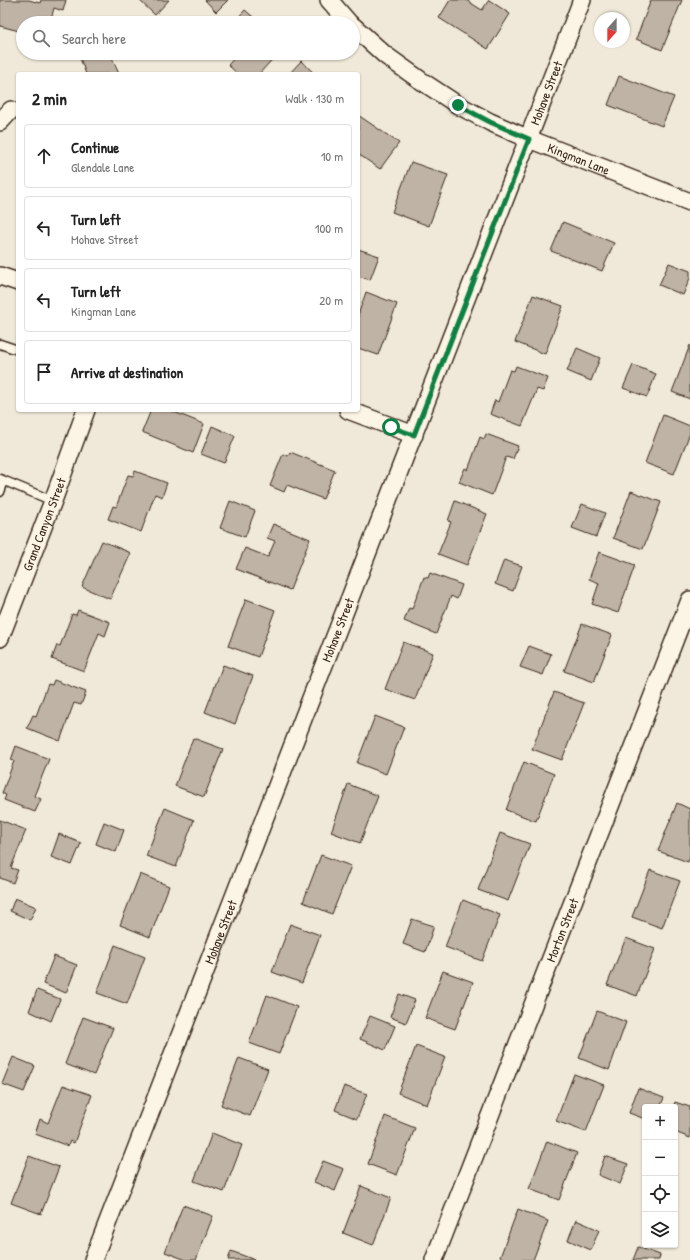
<!DOCTYPE html>
<meta charset="utf-8">
<style>
:root{--surface:#fff;--page:#f2f2f2;--text:#222;--muted:#767676;--line:#e0e0e0}
body{margin:0;font-family:"Patrick Hand",sans-serif;background:var(--page);color:var(--text)}
.controls{position:absolute;right:12px;bottom:12px;display:grid;overflow:hidden;border-radius:4px;box-shadow:0 1px 3px #0004}
.controls button{width:36px;height:36px;display:grid;place-items:center;padding:0;border:0;border-bottom:1px solid var(--line);background:var(--surface);color:var(--text);font:20px sans-serif}
.compass{position:absolute;left:594px;top:12px;width:36px;height:36px;border-radius:50%;background:var(--surface);box-shadow:0 1px 3px #0004;rotate:201deg}
.stop{position:absolute;width:12px;height:12px;margin:-9px;border:3px solid #0b8043;border-radius:50%;background:#fff}
.stop.end{background:#0b8043;border-color:#fff;box-shadow:0 1px 4px #0008}
.list{margin:0;padding:0;list-style:none}
h2{display:flex;justify-content:space-between;align-items:center;height:52px;margin:0;padding:0 16px;font-size:17px}
h2 small{font-size:13px;font-weight:400;color:var(--muted)}
.list li{display:grid;grid-template-columns:26px 1fr auto;gap:12px;align-items:center;box-sizing:border-box;height:64px;margin:0 8px 8px;padding:0 8px;border:1px solid var(--line);border-radius:4px}
.list b{display:block;font-size:15px;white-space:nowrap}
.list p{margin:0;font-size:13px;white-space:nowrap;color:var(--muted)}
.list em{font-size:13px;font-style:normal;color:var(--muted)}
.icon{flex:none;width:22px;height:22px;fill:none;stroke:currentColor;stroke-width:2;stroke-linecap:round;stroke-linejoin:round}
.map{position:relative;flex:none;width:690px;height:1260px;overflow:hidden}
.search{position:absolute;background:var(--surface);box-shadow:0 1px 3px #0004;left:16px;top:16px;width:344px;height:44px;display:flex;align-items:center;gap:10px;box-sizing:border-box;padding:0 14px;border-radius:22px;color:var(--muted);font-size:15px}
.panel{position:absolute;background:var(--surface);box-shadow:0 1px 3px #0004;left:16px;top:72px;width:344px;height:340px;border-radius:4px}
.map>svg:first-child{display:block}
.building{fill:#beb3a4;stroke:#3b2a1e}
.lines{fill:none;stroke-linecap:round;stroke-linejoin:round}
.lane-casing{stroke:#3b2a1e;stroke-width:11}
.street-casing{stroke:#3b2a1e;stroke-width:20}
.lane{stroke:#fcf5e5;stroke-width:8}
.street{stroke:#fcf5e5;stroke-width:17}
.route{stroke:#0b8043;stroke-width:5}
.labels{text-anchor:middle;dominant-baseline:central;stroke-width:3;stroke-linejoin:round;paint-order:stroke}
.street-label{font-size:13px;fill:#3b2a1e;stroke:#fcf5e5}
</style>
<div class="map">
<svg width="690" height="1260" viewBox="0 0 690 1260">
<rect width="100%" height="100%" fill="#f0e9d9"/>
<filter id="ink" filterUnits="userSpaceOnUse"><feTurbulence type="fractalNoise" baseFrequency=".025" numOctaves="2"/><feDisplacementMap in="SourceGraphic" scale="8" xChannelSelector="R" yChannelSelector="G"/><feConvolveMatrix kernelMatrix="1 2 1 2 8 2 1 2 1" color-interpolation-filters="sRGB"/></filter>
<g filter="url(#ink)">
<!-- building -->
<g class="building">
<polygon points="0,0 29,0 40,3 41,0 66,0 63,11 54,8 50,23 23,23 23,32 0,26"/>
<polygon points="139,0 169,0 155,15"/>
<polygon points="205,0 228,0 216,12"/>
<polygon points="450,0 466,0 482,10 489,0 510,14 488,49 439,18"/>
<polygon points="651,0 682,0 662,50 636,39"/>
<polygon points="245,10 260,23 233,23"/>
<polygon points="78,53 110,53 119,74 86,74"/>
<polygon points="239,53 278,53 259,74 238,74 228,65"/>
<polygon points="301,61 315,74 289,74"/>
<polygon points="619,76 674,97 662,126 608,105"/>
<polygon points="358,115 399,143 380,169 358,154"/>
<polygon points="411,162 448,175 429,226 392,212"/>
<polygon points="563,222 614,243 602,271 551,251"/>
<polygon points="358,249 379,256 370,280 358,276"/>
<polygon points="669,263 690,271 690,278 683,295 659,285"/>
<polygon points="366,292 397,304 378,355 358,348 358,315"/>
<polygon points="533,295 563,306 545,354 515,342"/>
<polygon points="690,345 690,399 672,392"/>
<polygon points="577,348 600,358 591,381 567,371"/>
<polygon points="633,365 656,374 647,397 623,388"/>
<polygon points="516,366 548,378 543,391 537,389 522,426 490,414 495,400 498,402 510,370 514,371"/>
<polygon points="151,410 169,410 204,424 193,453 142,432"/>
<polygon points="663,415 690,426 690,433 674,474 645,463"/>
<polygon points="212,426 235,436 224,463 201,454"/>
<polygon points="486,434 518,446 513,459 506,457 492,495 459,482 465,468 468,470 480,437 484,439"/>
<polygon points="290,452 335,470 323,499 287,485 284,492 270,486 283,454 288,456"/>
<polygon points="135,471 167,483 162,497 155,494 141,532 108,519 113,506 116,507 128,475 133,476"/>
<polygon points="631,491 661,502 643,549 613,538"/>
<polygon points="230,501 255,511 245,537 220,528"/>
<polygon points="455,501 487,514 467,565 438,554 451,522 448,521"/>
<polygon points="582,504 605,513 596,537 572,528"/>
<polygon points="273,524 310,539 290,590 236,569 245,548 268,557 275,541 267,538"/>
<polygon points="102,541 131,553 110,599 82,587"/>
<polygon points="599,552 635,565 618,613 592,604 599,583 589,579"/>
<polygon points="504,560 522,566 513,591 495,584"/>
<polygon points="430,573 462,585 457,599 451,596 436,634 404,621 409,608 412,609 424,577 428,578"/>
<polygon points="246,599 275,610 258,657 228,646"/>
<polygon points="78,610 110,622 105,636 99,633 84,671 52,659 57,645 60,646 72,614 76,615"/>
<polygon points="582,624 612,635 594,682 564,671"/>
<polygon points="403,642 433,653 415,700 385,689"/>
<polygon points="529,646 551,654 543,675 520,667"/>
<polygon points="223,665 253,676 235,724 205,712"/>
<polygon points="54,680 86,692 81,705 74,703 60,741 27,728 33,715 36,716 48,684 52,685"/>
<polygon points="554,692 584,703 562,760 532,749"/>
<polygon points="375,716 404,727 386,774 357,763"/>
<polygon points="193,738 223,749 204,797 175,786"/>
<polygon points="16,746 49,759 34,796 41,799 35,812 4,800 6,795 2,793 14,761 11,760"/>
<polygon points="524,762 554,774 536,821 506,810"/>
<polygon points="348,784 378,796 360,843 331,832"/>
<polygon points="677,803 690,809 690,857 688,862 658,851"/>
<polygon points="165,808 194,820 176,867 146,856"/>
<polygon points="0,820 26,830 11,868 18,870 13,883 0,878"/>
<polygon points="104,822 124,830 116,852 96,844"/>
<polygon points="500,833 530,844 508,901 478,890"/>
<polygon points="59,834 81,843 72,865 51,857"/>
<polygon points="321,855 351,866 332,914 303,902"/>
<polygon points="650,870 680,881 662,928 632,917"/>
<polygon points="140,874 169,886 150,937 120,925"/>
<polygon points="15,898 36,907 30,920 10,911"/>
<polygon points="463,900 500,915 482,961 445,947"/>
<polygon points="412,919 434,926 425,952 403,944"/>
<polygon points="290,924 320,935 302,983 272,972"/>
<polygon points="626,938 655,949 637,996 607,985"/>
<polygon points="115,945 145,957 127,1004 97,993"/>
<polygon points="54,956 77,965 66,993 43,984"/>
<polygon points="443,971 473,982 455,1029 425,1018"/>
<polygon points="37,990 60,999 51,1021 29,1011"/>
<polygon points="399,994 415,1000 406,1023 390,1017"/>
<polygon points="267,995 297,1007 279,1054 249,1043"/>
<polygon points="597,1011 626,1022 609,1070 579,1058"/>
<polygon points="370,1016 395,1026 385,1050 360,1039"/>
<polygon points="83,1017 113,1028 94,1075 65,1064"/>
<polygon points="416,1046 445,1057 427,1105 398,1093"/>
<polygon points="13,1057 35,1066 24,1092 2,1084"/>
<polygon points="239,1058 268,1069 250,1116 221,1105"/>
<polygon points="574,1074 604,1085 586,1132 556,1121"/>
<polygon points="63,1085 92,1095 74,1143 70,1141 68,1146 35,1134 40,1119 48,1123"/>
<polygon points="344,1086 367,1094 357,1119 335,1110"/>
<polygon points="638,1088 664,1098 660,1107 645,1107 645,1119 629,1113"/>
<polygon points="675,1102 690,1107 690,1138 675,1132 675,1107 673,1107"/>
<polygon points="385,1116 415,1128 397,1175 368,1164"/>
<polygon points="212,1133 242,1145 224,1192 194,1181"/>
<polygon points="547,1141 577,1153 559,1200 529,1189"/>
<polygon points="29,1156 59,1167 41,1214 11,1203"/>
<polygon points="605,1156 628,1164 620,1184 598,1175"/>
<polygon points="323,1161 344,1169 335,1191 314,1182"/>
<polygon points="361,1186 391,1198 373,1245 343,1233"/>
<polygon points="183,1205 213,1216 196,1260 186,1260 165,1252"/>
<polygon points="518,1209 548,1221 533,1260 508,1260 500,1257"/>
<polygon points="576,1220 599,1230 591,1250 568,1240"/>
<polygon points="638,1247 660,1255 659,1260 633,1260"/>
<polygon points="231,1251 255,1260 228,1260"/>
</g>
<g class="lines">
<!-- lane casing -->
<g class="lane-casing">
<g id="lane">
<polyline points="0,344 18,350"/>
<polyline points="0,479 53,501"/>
<polyline points="0,492 4,481"/>
</g>
</g>
<!-- street casing -->
<g class="street-casing">
<g id="street">
<polyline points="329,0 349,23"/>
<path id="s1" d="M 353,26 L 385,55 L 420,80 L 458,105 L 490,122 L 529,139 L 690,202"/>
<polyline points="0,122 11,110"/>
<polyline points="0,276 18,282"/>
<polyline points="348,410 414,435"/>
<path id="s2" d="M 0,638 L 53,501 L 86,410"/>
<path id="s3" d="M 93,1260 L 582,0"/>
<path id="s4" d="M 434,1260 L 690,600"/>
</g>
</g>
<!-- lane -->
<use href="#lane" class="lane"/>
<!-- street -->
<use href="#street" class="street"/>
</g>
</g>
<g class="lines" filter="url(#ink)">
<!-- route -->
<polyline class="route" points="391,427 414,435 529,139 490,122 458,105"/>
</g>
<g class="labels">
<!-- street labels -->
<g class="street-label">
<text stroke="none"><textPath href="#s3" startOffset="1252">Mohave Street</textPath></text>
<text stroke="none"><textPath href="#s1" startOffset="264">Kingman Lane</textPath></text>
<text stroke="none"><textPath href="#s2" startOffset="122">Grand Canyon Street</textPath></text>
<text stroke="none"><textPath href="#s3" startOffset="676">Mohave Street</textPath></text>
<text stroke="none"><textPath href="#s4" startOffset="354">Morton Street</textPath></text>
<text stroke="none"><textPath href="#s3" startOffset="352">Mohave Street</textPath></text>
</g>
</g>
</svg>
<div class="controls">
<button>+</button>
<button>−</button>
<button><svg class="icon" aria-label="locate" viewBox="0 0 24 24"><circle cx="12" cy="12" r="6"/><path d="M12 2v4M12 18v4M2 12h4M18 12h4"/></svg></button>
<button><svg class="icon" aria-label="layers" viewBox="0 0 24 24"><path d="M12 4l9 5-9 5-9-5zM3 14l9 5 9-5"/></svg></button>
</div>
<svg class="compass" viewBox="-18 -18 36 36"><path d="M0-13l5 13h-10z" fill="#e53935"/><path d="M0 13l5-13h-10z" fill="#767676"/></svg>
<div class="stop" style="left:391px;top:427px"></div>
<div class="stop end" style="left:458px;top:105px"></div>
<div class="search"><svg class="icon" aria-label="search" viewBox="0 0 24 24"><circle cx="10" cy="10" r="6"/><path d="M15 15l6 6"/></svg>Search here</div>
<section class="panel">
<h2>2 min<small>Walk · 130 m</small></h2>
<ul class="list">
<li><svg class="icon" aria-label="ahead" viewBox="0 0 24 24"><path d="M12 20V5M6 11l6-6 6 6"/></svg><div><b>Continue</b><p>Glendale Lane</p></div><em>10 m</em></li>
<li><svg class="icon" aria-label="left" viewBox="0 0 24 24"><path d="M17 20v-9H6M10 6l-5 5 5 5"/></svg><div><b>Turn left</b><p>Mohave Street</p></div><em>100 m</em></li>
<li><svg class="icon" aria-label="left" viewBox="0 0 24 24"><path d="M17 20v-9H6M10 6l-5 5 5 5"/></svg><div><b>Turn left</b><p>Kingman Lane</p></div><em>20 m</em></li>
<li><svg class="icon" aria-label="arrive" viewBox="0 0 24 24"><path d="M6 21V4h12l-3 4 3 4H6"/></svg><div><b>Arrive at destination</b></div></li>
</ul>
</section>
</div>
